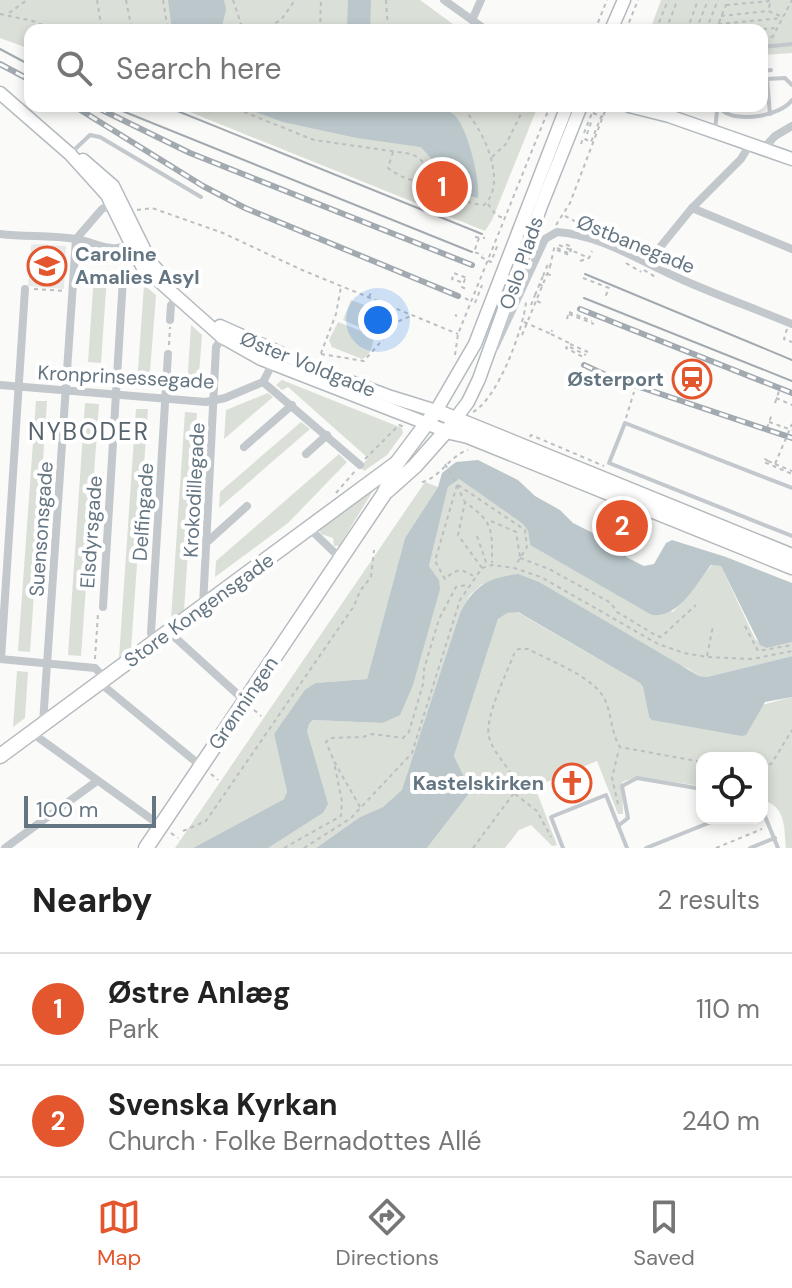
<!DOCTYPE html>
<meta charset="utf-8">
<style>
:root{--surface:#fff;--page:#f2f2f2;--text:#222;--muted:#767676;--line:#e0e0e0;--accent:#e4572e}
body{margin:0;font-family:"DM Sans",sans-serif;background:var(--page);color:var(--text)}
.controls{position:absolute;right:24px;bottom:24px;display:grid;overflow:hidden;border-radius:16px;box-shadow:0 4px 12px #0003}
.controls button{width:72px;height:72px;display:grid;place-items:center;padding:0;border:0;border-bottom:2px solid var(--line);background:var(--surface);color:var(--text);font:40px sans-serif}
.scale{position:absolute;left:24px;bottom:20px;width:132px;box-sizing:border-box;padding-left:8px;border:4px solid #657683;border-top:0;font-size:22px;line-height:28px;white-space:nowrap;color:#657683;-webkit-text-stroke:6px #fff;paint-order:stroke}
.you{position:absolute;left:378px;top:320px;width:28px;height:28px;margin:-20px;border:6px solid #fff;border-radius:50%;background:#1a73e8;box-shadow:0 0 0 12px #1a73e833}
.badge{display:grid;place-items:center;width:52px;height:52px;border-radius:50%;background:var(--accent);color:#fff;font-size:26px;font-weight:700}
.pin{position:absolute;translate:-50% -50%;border:4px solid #fff;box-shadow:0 2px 8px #0006}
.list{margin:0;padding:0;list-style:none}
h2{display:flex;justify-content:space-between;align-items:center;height:104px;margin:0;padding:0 32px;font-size:34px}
h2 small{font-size:26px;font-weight:400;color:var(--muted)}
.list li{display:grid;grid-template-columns:52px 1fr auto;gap:24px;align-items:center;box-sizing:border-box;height:112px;padding:0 32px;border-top:2px solid var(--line)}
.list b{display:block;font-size:30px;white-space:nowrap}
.list p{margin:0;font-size:26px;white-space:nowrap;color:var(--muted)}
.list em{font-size:26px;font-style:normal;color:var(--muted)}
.icon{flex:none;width:44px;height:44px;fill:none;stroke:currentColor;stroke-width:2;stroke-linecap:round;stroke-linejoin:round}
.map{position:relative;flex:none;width:792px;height:848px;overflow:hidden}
.search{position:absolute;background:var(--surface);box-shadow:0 4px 12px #0003;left:24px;right:24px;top:24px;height:88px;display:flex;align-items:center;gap:20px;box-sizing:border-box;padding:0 28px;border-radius:16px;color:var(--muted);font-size:30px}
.sheet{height:328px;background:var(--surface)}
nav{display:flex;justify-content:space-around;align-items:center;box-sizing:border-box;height:112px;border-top:2px solid var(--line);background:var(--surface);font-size:22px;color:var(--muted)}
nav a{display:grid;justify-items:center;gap:4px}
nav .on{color:var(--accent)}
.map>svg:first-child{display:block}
.built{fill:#e8e9e9}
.green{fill:#dadfd7}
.water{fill:#bbc7cb}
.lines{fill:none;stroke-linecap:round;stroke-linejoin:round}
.secondary-casing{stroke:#b3babf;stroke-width:15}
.primary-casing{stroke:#b5babe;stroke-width:17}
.path{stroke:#bbbfc2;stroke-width:2;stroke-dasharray:4 4;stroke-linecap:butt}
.lane{stroke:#c3c8cc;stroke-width:4}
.street{stroke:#c3c8cc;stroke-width:8}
.secondary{stroke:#fff;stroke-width:12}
.primary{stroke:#fff;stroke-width:14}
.tram{stroke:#a2aab0;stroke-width:2}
.rail-casing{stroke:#a2aab0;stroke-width:6}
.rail{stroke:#fff;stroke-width:3;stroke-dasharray:9;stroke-linecap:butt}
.path-bridge{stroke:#bbbfc2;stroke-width:2;stroke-dasharray:4 4;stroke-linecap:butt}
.labels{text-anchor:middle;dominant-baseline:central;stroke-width:8;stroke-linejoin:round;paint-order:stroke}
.street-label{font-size:20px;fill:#657683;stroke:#fff}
.poi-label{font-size:20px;font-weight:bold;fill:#657683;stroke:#fff;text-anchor:end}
.quarter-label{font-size:24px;letter-spacing:2px;fill:#57646e;stroke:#fff}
</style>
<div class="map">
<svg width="792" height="848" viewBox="0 0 792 848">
<rect width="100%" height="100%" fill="#fafaf8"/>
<!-- built -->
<polygon class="built" points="36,244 66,246 64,289 28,286 31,245"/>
<!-- green -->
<g class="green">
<polygon points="0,0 420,0 461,30 30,30 30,49 0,38"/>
<polygon points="661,0 792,0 792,53 762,55 762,30 650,30"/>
<polygon points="175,106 538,106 492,220 485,231"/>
<polygon points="94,275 107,275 101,363 88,362"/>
<polygon points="144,285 156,295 149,384 137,384"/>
<polygon points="351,300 380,311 371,332 343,320"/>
<path d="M 338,322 L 374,336 C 372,345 372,355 362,359 L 332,347 L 329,340 Z"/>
<polygon points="191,325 202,335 198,387 187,387"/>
<polygon points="282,380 402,428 403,433 387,455 364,471 360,467 368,458 288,387 282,390 276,385"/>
<polygon points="268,393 273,397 224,439 226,410"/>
<polygon points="36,401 47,401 30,652 18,651"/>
<polygon points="85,403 99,404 81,656 68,655"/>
<polygon points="136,409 148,409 131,649 119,658"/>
<polygon points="185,412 197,413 184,611 171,620"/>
<polygon points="301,422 310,429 219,508 220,492"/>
<polygon points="339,454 347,462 288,523 215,577 216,561"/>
<polygon points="459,479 523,524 528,531 530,545 590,579 673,612 712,565 721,566 755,639 767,648 792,642 792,656 707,677 699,676 689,669 482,584 470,595 460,613 403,790 383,807 360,817 316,848 268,848 323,813 307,731 308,724 314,720 382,723 439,580 429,566 448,487"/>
<polygon points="425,482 438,487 405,538 367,679 314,683 274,734 287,792 284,799 193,848 175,848"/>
<polygon points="376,486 339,546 334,546 333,538 321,534 319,528"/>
<path d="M 517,612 L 640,683 L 643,687 L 649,717 L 762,705 L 792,697 L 792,848 L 786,848 C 784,827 786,806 762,800 L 762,758 L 702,758 L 702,786 L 636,777 L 622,782 L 623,814 L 618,814 L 597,761 L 535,787 L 557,845 L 552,846 L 531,825 L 519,830 L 505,848 L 427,848 L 471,791 L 454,756 L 498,619 L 506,613 Z"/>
<polygon points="17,671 28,672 25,718 13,727"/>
</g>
<!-- water -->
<g class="water">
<polygon points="168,0 224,0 226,10 221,30 172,30"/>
<polygon points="348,0 371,0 370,30 347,30"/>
<path d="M 239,106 L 444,108 C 450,112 456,115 459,121 C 469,137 480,179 478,198 L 462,194 L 421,147 L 357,138 L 283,122 Z"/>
<path d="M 478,460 L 518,480 L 535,496 L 560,510 L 573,523 L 609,541 L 628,558 L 644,566 L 654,564 L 666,543 L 672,540 L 726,557 L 792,583 L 792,642 L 767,648 L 760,645 L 721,566 L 711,565 C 696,584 679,618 652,615 L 530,545 L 528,531 L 523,524 L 459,479 L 448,487 L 429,566 L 439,580 L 440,589 L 413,685 L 400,715 L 382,723 L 313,720 L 309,724 L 307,731 L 328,804 L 323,813 L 268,848 L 193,848 L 284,799 L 287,792 L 274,734 L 305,690 L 315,683 L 367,679 L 405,538 L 438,487 L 442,473 L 456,462 Z"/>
<path d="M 518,574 L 539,582 L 699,676 L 707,677 L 792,656 L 792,697 L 765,702 L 746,735 L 742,736 L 652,720 L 649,717 L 643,687 L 640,683 L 518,612 L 507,613 L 498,619 L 454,756 L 471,791 L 427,848 L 316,848 L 360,817 L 383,807 L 402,790 L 460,613 C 474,586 487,578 518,574 Z"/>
</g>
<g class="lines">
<!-- secondary casing -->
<g class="secondary-casing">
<g id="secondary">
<polyline points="611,30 624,0"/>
<polyline points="0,93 70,154 107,195 142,266 222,337 261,359 446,431 468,402 479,379 541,206 581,106"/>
<polyline points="629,106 669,116 792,159"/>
<polyline points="83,160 113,186 151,263 164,277"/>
<polyline points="220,326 316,369 391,397 436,411 475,344 567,106"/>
</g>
</g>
<!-- primary casing -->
<g class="primary-casing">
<g id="primary">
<polyline points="387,491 415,466 446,431 468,436 792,567"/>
<polyline points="0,756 397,463"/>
<polyline points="146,848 384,494 397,463 436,411 792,556"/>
</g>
</g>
<!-- path -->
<g class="path">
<polyline points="97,0 102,30"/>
<polyline points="126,0 132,30"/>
<polyline points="163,0 168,30"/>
<polyline points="233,0 243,30"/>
<polyline points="386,0 388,30"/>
<polyline points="726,5 771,1 768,10"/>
<polyline points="9,13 27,0"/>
<polyline points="0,14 33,21 55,30"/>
<polyline points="721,16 768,11 783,17"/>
<polyline points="718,24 782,18"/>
<polyline points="261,30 281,20 295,0"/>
<polyline points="320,30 321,0"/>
<polyline points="595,30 607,0"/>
<polyline points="626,30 638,0"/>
<polyline points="656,30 668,0"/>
<polyline points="666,30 677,1"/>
<polyline points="687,30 698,0"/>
<polyline points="696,30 708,0"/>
<polyline points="706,30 718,0"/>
<polyline points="716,30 728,0"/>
<polyline points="755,30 776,28"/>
<polyline points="762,38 771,37"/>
<polyline points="772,38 792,0"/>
<path d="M 229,106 L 314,140 L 412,154 C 440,170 446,203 484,205 C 509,183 482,124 460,106"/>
<polyline points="593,113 603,117"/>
<polyline points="584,133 592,113"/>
<polyline points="587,134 592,120"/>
<polyline points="581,144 583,138 591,142 601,117"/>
<path d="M 393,152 L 388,168 C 404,180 416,183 436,179"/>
<polyline points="492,157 506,144 525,106"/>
<polyline points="488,204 496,215 503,218"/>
<polyline points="137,210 152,208 223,233 302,270 458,334"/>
<polyline points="565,216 588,228"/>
<polyline points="556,225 570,203 607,106"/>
<polyline points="475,237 485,238"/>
<polyline points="479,238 474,252 483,255"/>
<polyline points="559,245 589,258"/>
<polyline points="557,248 568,253"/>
<polyline points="557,250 569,255 572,247 565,244"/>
<polyline points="481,257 491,262 498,244"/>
<polyline points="580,261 589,258 592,251"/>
<polyline points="626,263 641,272"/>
<polyline points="550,267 555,244"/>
<polyline points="644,270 657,278"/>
<polyline points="547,274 554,276"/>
<polyline points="543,276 548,264"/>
<polyline points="583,278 609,288 606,295 603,294"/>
<polyline points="465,279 462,287 466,289"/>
<polyline points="461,282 452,279 454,273 469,279"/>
<polyline points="539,284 543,286"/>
<polyline points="34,289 64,291"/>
<polyline points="369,297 372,290"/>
<polyline points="465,298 470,301"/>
<polyline points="537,301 543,304"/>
<polyline points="475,303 482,285"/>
<polyline points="531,305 535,295"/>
<polyline points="569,312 592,321"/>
<polyline points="569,314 594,324"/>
<polyline points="455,315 457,316"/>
<polyline points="567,319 568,315"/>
<polyline points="524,322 551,334 552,330"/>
<polyline points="787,329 784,339 792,342"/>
<polyline points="551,334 569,343 566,348 585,358"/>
<polyline points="570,344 588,352"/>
<polyline points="169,345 170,327"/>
<polyline points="570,347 586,355"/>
<polyline points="321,354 364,361 399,321 411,316"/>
<polyline points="455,355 458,334 550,106"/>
<polyline points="318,361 336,314 341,287"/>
<polyline points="43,378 43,363"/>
<polyline points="776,398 792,405"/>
<polyline points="775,403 779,391"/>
<path d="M 473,412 C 498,398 523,330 526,302"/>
<polyline points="626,418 634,392"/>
<polyline points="769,422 792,430"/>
<polyline points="767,428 772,414"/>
<polyline points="530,437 531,435 604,466"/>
<polyline points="365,459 399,425 405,427"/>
<polyline points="768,461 765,459 764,462 792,474"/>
<polyline points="775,464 792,471"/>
<path d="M 422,482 C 440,478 449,456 468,450"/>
<path d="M 457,485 L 435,561 L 445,579 C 456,569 460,568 473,576"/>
<polyline points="457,485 464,501"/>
<polyline points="458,485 525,530 527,547 515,566"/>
<polyline points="336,493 356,470"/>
<polyline points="491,521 516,532 520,557"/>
<polyline points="477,536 487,565"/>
<polyline points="520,558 549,569 611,603 617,612 657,636 661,637 696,605"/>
<path d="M 482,568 L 458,535 L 465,502 C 494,523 492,529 492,563"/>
<polyline points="745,626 758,651 792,645"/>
<polyline points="707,656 713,626"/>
<polyline points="95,659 98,613"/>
<polyline points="254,710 261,716"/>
<polyline points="762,769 772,763 792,730"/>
<polyline points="211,774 218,780"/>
<polyline points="515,794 537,811 551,837"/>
<polyline points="618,804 612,778 619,749"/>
<polyline points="360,807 334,761 326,742 330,738 363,737 372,734 403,738 409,732 423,684 424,669 439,619 456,587 466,585"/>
<polyline points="183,831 206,821 354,606 360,591 371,577 374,550"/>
<polyline points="171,833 178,838"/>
<polyline points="284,848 341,816 342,802 334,762"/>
<polyline points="304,848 351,818 412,753 460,600 482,568 492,565 514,568 541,577 658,644 684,653 707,657 752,659 792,651"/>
<path d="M 473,848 L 514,793 C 518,771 494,758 489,737 C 484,718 507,673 514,654 L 518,649 L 528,649 C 550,661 595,677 605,700 C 612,715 611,733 620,747 L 702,762"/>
<polyline points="716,848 762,829"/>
</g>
<!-- lane -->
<g class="lane">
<polyline points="762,47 792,44"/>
<polyline points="762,71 771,70"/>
<polyline points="714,106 717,111 715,130"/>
<path d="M 723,111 C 738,123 781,116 792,100"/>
<polyline points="770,114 767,79 785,78 792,85"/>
<polyline points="72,152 90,135 100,137 201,197"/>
<polyline points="792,488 625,423 609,463 792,536"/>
<polyline points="762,809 778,848"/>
<polyline points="618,826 628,818 622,786 637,778 702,789"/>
<polyline points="563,848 551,817 606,795 627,848"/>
<polyline points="646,848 721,818"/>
<polyline points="750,848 775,838"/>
</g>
<!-- street -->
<g class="street">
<polyline points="444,0 486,30"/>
<polyline points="472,20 481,0"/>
<polyline points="763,149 775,136 792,126"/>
<polyline points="692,208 792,249"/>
<path d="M 0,234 C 25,237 51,235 76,239 C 95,242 110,254 130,245"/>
<polyline points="648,262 692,208 741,159 750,144"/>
<polyline points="170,320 171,305 177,298"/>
<path d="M 495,347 L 545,239 L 557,232 C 602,235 643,263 683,280 C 719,296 756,309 792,324"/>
<polyline points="263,382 360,465"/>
<polyline points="0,385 206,402 225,398 263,382 274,361"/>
<polyline points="244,447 292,405"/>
<polyline points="306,454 327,435"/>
<polyline points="309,528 340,558"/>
<polyline points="206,543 247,506"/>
<polyline points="203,606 216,347 224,335"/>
<polyline points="103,607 123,278"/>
<polyline points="169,632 245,701"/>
<polyline points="151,633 168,354"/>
<polyline points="0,659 95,668 106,679"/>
<polyline points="1,659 25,289"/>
<polyline points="100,683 201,766"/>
<polyline points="43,723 76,239 102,209 112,204"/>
<polyline points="32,733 161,826"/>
<polyline points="5,848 97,781"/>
</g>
<!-- secondary -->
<use href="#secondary" class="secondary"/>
<!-- primary -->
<use href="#primary" class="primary"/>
<!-- tram -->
<g class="tram">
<polyline points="0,49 30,65"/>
<polyline points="110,106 472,252"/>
<polyline points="165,106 482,234"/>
<polyline points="585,274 792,360"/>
<polyline points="584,298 792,381"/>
</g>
<!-- rail casing -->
<g class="rail-casing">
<g id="rail">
<polyline points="0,64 30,80"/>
<polyline points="74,106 203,186 245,208 458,296"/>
<polyline points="98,108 190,153 472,265"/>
<polyline points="580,309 792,393"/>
<polyline points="584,365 610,377 792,438"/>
</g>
</g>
<!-- rail -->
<use href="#rail" class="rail"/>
<!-- path-bridge -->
<g class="path-bridge">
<polyline points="535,295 543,276"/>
<polyline points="522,335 550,267"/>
<polyline points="768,461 775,464 792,424"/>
<polyline points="445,464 457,485"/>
</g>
</g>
<!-- icons -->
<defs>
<g id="school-ring" transform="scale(2)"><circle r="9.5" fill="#fff" stroke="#e4572e" stroke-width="1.5"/><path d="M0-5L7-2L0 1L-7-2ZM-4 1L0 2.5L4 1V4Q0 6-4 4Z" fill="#e4572e"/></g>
<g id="station-ring" transform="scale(2)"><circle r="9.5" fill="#fff" stroke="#e4572e" stroke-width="1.5"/><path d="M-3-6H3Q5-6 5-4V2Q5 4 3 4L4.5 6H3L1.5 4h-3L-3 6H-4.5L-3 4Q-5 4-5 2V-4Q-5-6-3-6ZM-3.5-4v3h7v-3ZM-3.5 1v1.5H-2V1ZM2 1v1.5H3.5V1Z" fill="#e4572e"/></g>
<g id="church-ring" transform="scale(2)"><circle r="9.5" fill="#fff" stroke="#e4572e" stroke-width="1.5"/><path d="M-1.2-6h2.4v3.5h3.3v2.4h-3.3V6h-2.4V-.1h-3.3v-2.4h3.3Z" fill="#e4572e"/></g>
</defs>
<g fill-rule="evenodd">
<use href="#school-ring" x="47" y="266"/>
<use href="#station-ring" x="692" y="379"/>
<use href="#church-ring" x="572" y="783"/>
</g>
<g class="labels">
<!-- street labels -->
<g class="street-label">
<text transform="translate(636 244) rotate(22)">Østbanegade</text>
<text transform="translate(521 263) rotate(-71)">Oslo Plads</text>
<text transform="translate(308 364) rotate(22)">Øster Voldgade</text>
<text transform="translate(126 377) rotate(3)">Kronprinsessegade</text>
<text transform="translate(194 490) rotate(-87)">Krokodillegade</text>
<text transform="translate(143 512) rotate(-86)">Delfingade</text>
<text transform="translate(41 529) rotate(-86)">Suensonsgade</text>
<text transform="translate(91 532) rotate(-86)">Elsdyrsgade</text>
<text transform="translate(199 610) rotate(-36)">Store Kongensgade</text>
<text transform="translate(243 703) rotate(-56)">Grønningen</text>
</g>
<!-- poi labels -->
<g class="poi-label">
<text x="75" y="254" text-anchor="start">Caroline<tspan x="75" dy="23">Amalies Asyl</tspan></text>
<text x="664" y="379">Østerport</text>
<text x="544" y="783">Kastelskirken</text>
</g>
<!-- quarter labels -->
<g class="quarter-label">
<text x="89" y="431">NYBODER</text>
</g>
</g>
</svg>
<div class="controls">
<button><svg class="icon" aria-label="locate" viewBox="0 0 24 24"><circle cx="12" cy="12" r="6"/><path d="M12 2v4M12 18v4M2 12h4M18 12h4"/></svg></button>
</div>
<div class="scale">100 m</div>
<div class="you"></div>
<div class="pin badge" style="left:442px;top:187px">1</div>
<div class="pin badge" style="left:622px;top:526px">2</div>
<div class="search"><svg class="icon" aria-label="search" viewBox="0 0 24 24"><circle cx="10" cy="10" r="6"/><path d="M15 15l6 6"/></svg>Search here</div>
</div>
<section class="sheet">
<h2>Nearby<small>2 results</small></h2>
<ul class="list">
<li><span class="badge">1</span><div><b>Østre Anlæg</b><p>Park</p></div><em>110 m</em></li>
<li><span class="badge">2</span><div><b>Svenska Kyrkan</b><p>Church · Folke Bernadottes Allé</p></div><em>240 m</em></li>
</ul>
</section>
<nav>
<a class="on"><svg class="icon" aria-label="map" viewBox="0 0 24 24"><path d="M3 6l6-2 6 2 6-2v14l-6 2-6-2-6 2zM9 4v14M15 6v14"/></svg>Map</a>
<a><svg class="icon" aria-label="directions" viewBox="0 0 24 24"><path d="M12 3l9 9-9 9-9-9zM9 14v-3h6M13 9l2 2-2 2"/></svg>Directions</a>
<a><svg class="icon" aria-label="saved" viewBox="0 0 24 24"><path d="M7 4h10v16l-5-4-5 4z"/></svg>Saved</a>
</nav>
